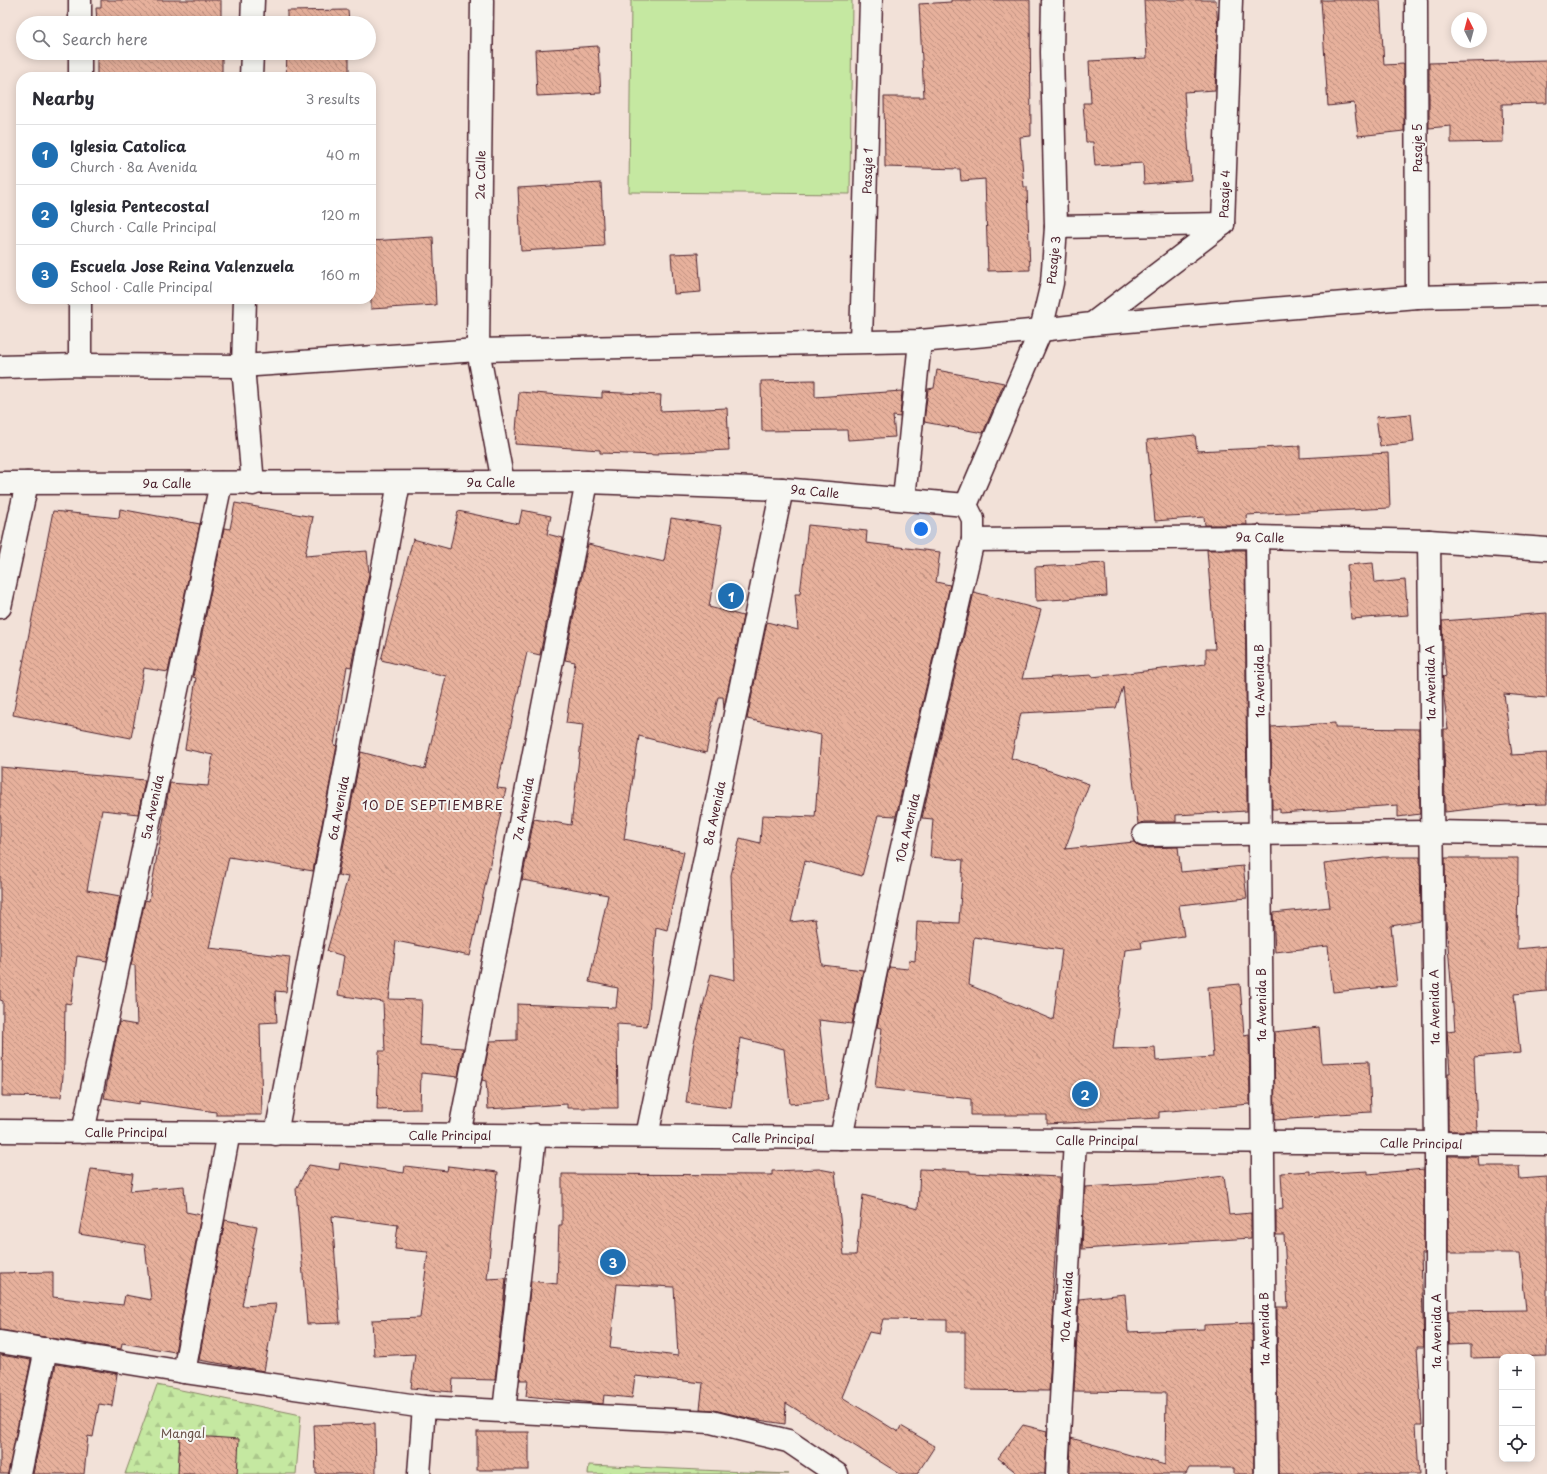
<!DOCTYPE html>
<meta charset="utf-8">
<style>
:root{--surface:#fff;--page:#f7f7f7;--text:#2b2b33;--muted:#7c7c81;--line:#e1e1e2;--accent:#1f6fb2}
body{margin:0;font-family:"Playpen Sans",sans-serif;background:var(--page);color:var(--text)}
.controls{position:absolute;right:12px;bottom:12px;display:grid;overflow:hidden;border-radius:8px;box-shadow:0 2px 10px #0003}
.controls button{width:36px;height:36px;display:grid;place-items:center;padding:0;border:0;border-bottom:1px solid var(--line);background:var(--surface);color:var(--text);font:20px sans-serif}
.compass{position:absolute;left:1451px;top:12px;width:36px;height:36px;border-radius:50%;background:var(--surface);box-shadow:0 2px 10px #0003;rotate:354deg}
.you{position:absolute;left:921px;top:529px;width:14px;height:14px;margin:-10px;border:3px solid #fff;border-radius:50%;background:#1a73e8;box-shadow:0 0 0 6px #1a73e833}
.badge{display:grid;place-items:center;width:26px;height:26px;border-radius:50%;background:var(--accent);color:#fff;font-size:13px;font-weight:700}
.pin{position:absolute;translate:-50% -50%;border:2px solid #fff;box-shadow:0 1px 4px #0006}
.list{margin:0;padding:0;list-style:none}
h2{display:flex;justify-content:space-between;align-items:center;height:52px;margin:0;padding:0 16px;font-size:17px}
h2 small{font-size:13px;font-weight:400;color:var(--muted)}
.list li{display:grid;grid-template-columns:26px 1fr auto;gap:12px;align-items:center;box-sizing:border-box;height:60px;padding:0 16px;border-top:1px solid var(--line)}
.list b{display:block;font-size:15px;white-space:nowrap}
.list p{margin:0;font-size:13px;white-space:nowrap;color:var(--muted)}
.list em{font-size:13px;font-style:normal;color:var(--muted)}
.icon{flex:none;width:22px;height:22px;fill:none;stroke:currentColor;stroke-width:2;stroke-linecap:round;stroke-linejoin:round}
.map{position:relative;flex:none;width:1547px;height:1474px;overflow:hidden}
.search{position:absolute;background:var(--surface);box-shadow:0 2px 10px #0003;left:16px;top:16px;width:360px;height:44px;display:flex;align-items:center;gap:10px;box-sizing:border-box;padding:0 14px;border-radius:22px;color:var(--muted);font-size:15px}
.panel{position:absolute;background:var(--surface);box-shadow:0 2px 10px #0003;left:16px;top:72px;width:360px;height:232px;border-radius:16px}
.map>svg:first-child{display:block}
.forest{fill:url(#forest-firs);stroke:#888466}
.garden{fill:#c5e8a1;stroke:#888466}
.building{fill:url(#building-back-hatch);stroke:#4a1f2b;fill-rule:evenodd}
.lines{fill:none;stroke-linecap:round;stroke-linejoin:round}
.minor-casing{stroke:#4a1f2b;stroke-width:25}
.minor{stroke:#f6f6f2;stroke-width:22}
.labels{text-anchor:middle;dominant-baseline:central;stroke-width:4;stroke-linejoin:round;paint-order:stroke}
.street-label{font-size:12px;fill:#4a1f2b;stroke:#f6f6f2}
.park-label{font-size:12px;fill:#695148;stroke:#f6f6f2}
.neighbourhood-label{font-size:13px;letter-spacing:1px;fill:#4a1f2b;stroke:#f6f6f2}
</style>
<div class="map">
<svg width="1547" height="1474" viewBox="0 0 1547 1474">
<defs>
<pattern id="forest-firs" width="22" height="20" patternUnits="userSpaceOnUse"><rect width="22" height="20" fill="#c5e8a1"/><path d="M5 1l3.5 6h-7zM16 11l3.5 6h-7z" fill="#abc78b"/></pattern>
<pattern id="building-back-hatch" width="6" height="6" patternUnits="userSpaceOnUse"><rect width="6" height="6" fill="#e7b19c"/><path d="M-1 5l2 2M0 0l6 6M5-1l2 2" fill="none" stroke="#bd8f7f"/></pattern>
</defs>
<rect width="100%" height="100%" fill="#f2e1d8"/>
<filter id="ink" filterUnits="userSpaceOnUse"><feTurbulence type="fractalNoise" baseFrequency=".025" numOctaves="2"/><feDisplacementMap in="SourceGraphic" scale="8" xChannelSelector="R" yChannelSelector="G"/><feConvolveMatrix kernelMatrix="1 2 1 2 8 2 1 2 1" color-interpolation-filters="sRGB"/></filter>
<g filter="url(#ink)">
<!-- forest -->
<g class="forest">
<polygon points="157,1385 301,1415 296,1474 125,1474"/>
<polygon points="589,1465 788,1474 789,1474 588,1474"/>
</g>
<!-- garden -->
<polygon class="garden" points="631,0 852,0 850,194 629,192"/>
<!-- building -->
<g class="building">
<polygon points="101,0 221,0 221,23 97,23 96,8 101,8"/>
<polygon points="951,0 1030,0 1031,136 1020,137 1024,187 1027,187 1030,270 988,271 985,179 961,181 960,169 885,167 884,97 924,97 919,4 951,2"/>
<polygon points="1144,0 1216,0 1218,27 1215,90 1184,92 1191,180 1144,184 1143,163 1095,166 1093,142 1086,142 1083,103 1091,103 1089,61 1147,58"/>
<polygon points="1321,0 1380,0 1384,65 1404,64 1404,131 1358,136 1354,103 1328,106"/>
<polygon points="348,10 349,23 287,23 287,11"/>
<polygon points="598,46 601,93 537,96 535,50"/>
<rect x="97" y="53" width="125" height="24"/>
<polygon points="287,53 349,53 349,77 286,77"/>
<polygon points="1547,60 1547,103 1502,104 1503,142 1451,143 1451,126 1429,128 1429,63"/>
<polygon points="601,183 604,246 521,251 518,188"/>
<polygon points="433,237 436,305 371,309 371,241"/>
<polygon points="698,253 701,292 674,294 671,254"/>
<polygon points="937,370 1004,383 983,433 924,422 928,389 934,388"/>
<polygon points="815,380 815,397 902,391 900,417 893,416 895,437 848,440 847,430 762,431 761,381"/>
<polygon points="519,392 602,398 602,392 661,395 660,411 727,408 729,450 658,453 658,455 600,453 600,450 515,444"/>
<polygon points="1411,414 1414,442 1380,446 1376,417"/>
<polygon points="1195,435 1197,451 1300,446 1300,458 1388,453 1390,508 1246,515 1247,525 1205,525 1204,517 1155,521 1147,440"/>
<polygon points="235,503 313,517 305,556 367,551 369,574 351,667 347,666 334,745 337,746 313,871 229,857 209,948 290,957 286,992 275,991 277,1022 260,1023 262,1115 216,1115 216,1112 139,1101 139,1104 104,1098 119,1022 137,1025 135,965 131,965 145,900 149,901 170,783 208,786 213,755 185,749 196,678 193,677 224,528 230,529"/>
<polygon points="120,509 200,524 168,672 144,668 131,738 13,715 53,511 119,518"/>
<polygon points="522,510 551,516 547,534 563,538 540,655 527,652 497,788 506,789 470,956 396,941 389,999 422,1000 420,1045 463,1048 458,1077 421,1073 420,1109 377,1110 379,1051 385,1051 383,1002 338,995 344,956 327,951 348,877 338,875 361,752 425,769 446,676 381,660 413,539 450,549 458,511 519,524"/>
<polygon points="671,518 722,526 709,607 743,616 724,708 723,697 718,697 706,753 639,736 624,839 684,852 667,930 656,927 649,1013 647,1026 617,1024 618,1108 567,1108 567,1104 488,1109 486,1081 482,1080 490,1041 517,1040 517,1004 616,1008 618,988 589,982 608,895 522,880 534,819 571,825 583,725 566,723 575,662 565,660 588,544 664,562"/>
<polygon points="808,525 867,531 866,543 940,552 936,582 950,585 896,816 878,815 862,876 805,861 791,922 815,919 822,965 863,970 852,1024 819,1020 828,1100 790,1104 784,1049 740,1038 731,1108 686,1103 693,1047 711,974 735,980 731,875 740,838 760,843 762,815 815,817 821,735 747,719 767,622 798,630 795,594 800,594"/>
<path d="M 1207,550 L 1245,550 L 1247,811 L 1176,815 L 1176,822 L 1144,822 L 1138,824 L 1123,687 L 1116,708 L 1021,713 L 1011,758 L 1089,784 L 1065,849 L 1134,842 L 1138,846 L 1144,848 L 1178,847 L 1181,872 L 1243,866 L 1247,898 L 1179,905 L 1184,936 L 1141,942 L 1142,948 L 1125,950 L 1113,1049 L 1155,1047 L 1156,1061 L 1213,1057 L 1208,987 L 1240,984 L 1244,1035 L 1249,1034 L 1250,1104 L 1159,1112 L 1159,1118 L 1047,1124 L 1047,1115 L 971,1115 L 971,1099 L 875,1088 L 882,1028 L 877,1027 L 889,967 L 908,969 L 909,960 L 915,961 L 917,921 L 959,923 L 963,860 L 930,857 L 933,819 L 922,818 L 974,592 L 1041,610 L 1022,679 L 1092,675 L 1092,677 L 1206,664 L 1206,649 L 1215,649 ZM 974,937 L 1062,950 L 1053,1020 L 969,985 Z"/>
<polygon points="1105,563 1107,596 1036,601 1035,567"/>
<polygon points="1373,563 1375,583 1405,580 1408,615 1351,619 1347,565"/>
<polygon points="1547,613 1547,698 1504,694 1512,755 1547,753 1547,804 1506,805 1445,812 1444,729 1448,729 1443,690 1443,677 1446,676 1443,647 1442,621"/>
<polygon points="1335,723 1335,728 1419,729 1420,814 1398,817 1398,805 1280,813 1280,809 1272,809 1271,727"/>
<polygon points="0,767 145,780 138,814 102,810 87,890 120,896 107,961 77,956 71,1004 65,1003 64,1065 61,1097 2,1096 3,1001 0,1000"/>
<polygon points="1383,857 1420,857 1421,921 1391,926 1397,986 1333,992 1328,946 1275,952 1273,913 1330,907 1324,864"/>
<polygon points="1445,858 1518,858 1517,949 1547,946 1547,991 1514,994 1520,1053 1474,1057 1477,1131 1448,1131 1448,1073 1450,1073 1447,1031 1455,1030 1446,922"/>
<polygon points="1319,1027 1322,1063 1369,1061 1371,1112 1320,1115 1320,1117 1275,1120 1274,1032"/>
<polygon points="1448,1156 1478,1156 1479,1166 1519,1166 1520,1179 1547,1177 1547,1356 1471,1358 1471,1344 1448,1345 1448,1311 1526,1310 1520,1253 1448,1253"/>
<polygon points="340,1163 404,1173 405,1166 447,1171 448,1166 498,1172 487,1279 506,1278 495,1380 453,1379 452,1392 411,1388 415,1354 374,1356 372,1320 420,1318 428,1252 395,1249 398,1225 332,1216 340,1323 307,1324 296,1189 309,1165 339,1170"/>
<polygon points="91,1169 133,1174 130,1191 184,1186 186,1212 201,1215 175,1352 122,1343 121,1349 0,1330 0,1273 53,1272 53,1297 123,1305 125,1295 151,1300 145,1245 79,1234"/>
<path d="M 819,1169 L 835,1172 L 844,1255 L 856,1255 L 863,1195 L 918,1209 L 920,1169 L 970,1171 L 970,1173 L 1060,1177 L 1052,1302 L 1054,1302 L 1049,1391 L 965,1390 L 965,1332 L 947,1332 L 947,1320 L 883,1319 L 879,1334 L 869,1332 L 842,1397 L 898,1432 L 901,1426 L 935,1446 L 917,1474 L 900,1474 L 786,1403 L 785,1424 L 752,1419 L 714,1410 L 700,1409 L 703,1383 L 635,1376 L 632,1398 L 604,1395 L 603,1404 L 526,1396 L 528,1380 L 520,1380 L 531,1281 L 557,1284 L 559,1225 L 562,1225 L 562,1174 L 772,1175 L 772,1171 ZM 617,1284 L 674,1287 L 678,1356 L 610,1348 Z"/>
<polygon points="1424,1169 1424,1254 1421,1254 1424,1347 1417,1347 1422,1425 1416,1425 1419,1474 1278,1474 1277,1307 1288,1307 1284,1235 1276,1235 1276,1210 1283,1209 1281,1173 1310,1171 1310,1174 1368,1171 1368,1174"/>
<polygon points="1224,1176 1229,1215 1251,1213 1251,1238 1082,1249 1085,1187 1175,1182"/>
<polygon points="225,1220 257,1226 242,1306 276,1304 264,1371 199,1360"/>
<polygon points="1125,1294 1128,1332 1204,1329 1204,1325 1252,1323 1254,1474 1234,1474 1234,1468 1189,1468 1186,1474 1070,1474 1071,1438 1165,1465 1166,1392 1074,1391 1079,1299"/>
<polygon points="0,1355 31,1360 8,1474 0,1474"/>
<polygon points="56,1364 117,1374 112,1406 99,1404 93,1437 88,1436 84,1474 33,1474"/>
<polygon points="375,1423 376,1474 316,1474 314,1425"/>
<polygon points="1023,1425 1047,1431 1045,1474 1018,1474 998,1458"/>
<rect x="477" y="1432" width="52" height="38"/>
<polygon points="180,1435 239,1439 237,1474 178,1474"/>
</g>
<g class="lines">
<!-- minor casing -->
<g class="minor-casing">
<g id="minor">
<polyline points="482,0 478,350 503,482"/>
<polyline points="1416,0 1417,297"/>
<polyline points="80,23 80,0"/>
<polyline points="252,23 253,0"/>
<polyline points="80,77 80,53"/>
<polyline points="251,77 252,53"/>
<polyline points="1056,227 1223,224"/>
<polyline points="245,299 243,366 253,484"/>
<polyline points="1092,324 1223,224 1231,0"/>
<polyline points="861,341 871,0"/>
<polyline points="80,365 80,299"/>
<polyline points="0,367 80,365 243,366 478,350 920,341 1041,330 1092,324 1417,297 1547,294"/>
<polyline points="0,483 587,482 782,489 966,505 973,519 973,540 899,860 841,1138"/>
<polyline points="904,499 920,341"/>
<polyline points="966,505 1041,330 1052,283 1056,227 1052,52 1053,0"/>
<polyline points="1257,537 1266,1474"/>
<polyline points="973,540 1257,537 1429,541 1547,549"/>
<polyline points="1429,541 1436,1143 1436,1474"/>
<polyline points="0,607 27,483"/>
<polyline points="1144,835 1432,832 1547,834"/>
<polyline points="0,1131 1547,1144"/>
<polyline points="83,1132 221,483"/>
<polyline points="276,1134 399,483"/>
<polyline points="459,1135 587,482"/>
<polyline points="647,1136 782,489"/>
<polyline points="0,1342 184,1372 424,1407 711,1422 788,1441 837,1474"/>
<polyline points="184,1372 229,1132"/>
<polyline points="504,1411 535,1135"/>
<polyline points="20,1474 46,1349"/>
<polyline points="419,1474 424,1407"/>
<polyline points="1057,1474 1075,1140"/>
</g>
</g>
<!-- minor -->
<use href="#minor" class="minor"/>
</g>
</g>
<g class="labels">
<!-- street labels -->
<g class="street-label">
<text transform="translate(1417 148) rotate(-90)">Pasaje 5</text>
<text transform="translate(867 171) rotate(-88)">Pasaje 1</text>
<text transform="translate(480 175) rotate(-89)">2a Calle</text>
<text transform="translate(1224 194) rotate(-88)">Pasaje 4</text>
<text transform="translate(1053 260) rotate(-84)">Pasaje 3</text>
<text x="491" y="482">9a Calle</text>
<text x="167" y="483">9a Calle</text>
<text transform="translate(815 491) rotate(5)">9a Calle</text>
<text transform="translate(1260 537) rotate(1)">9a Calle</text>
<text transform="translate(1259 681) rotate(-91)">1a Avenida B</text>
<text transform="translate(1430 683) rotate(-91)">1a Avenida A</text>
<text transform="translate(152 807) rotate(-78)">5a Avenida</text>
<text transform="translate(338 808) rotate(-79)">6a Avenida</text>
<text transform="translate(523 809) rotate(-79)">7a Avenida</text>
<text transform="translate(714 813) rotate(-78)">8a Avenida</text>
<text transform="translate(907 828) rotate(-77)">10a Avenida</text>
<text transform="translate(1261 1005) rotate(-90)">1a Avenida B</text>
<text transform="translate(1434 1007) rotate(-91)">1a Avenida A</text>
<text x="126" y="1132">Calle Principal</text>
<text x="450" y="1135">Calle Principal</text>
<text transform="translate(773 1138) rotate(1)">Calle Principal</text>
<text x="1097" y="1140">Calle Principal</text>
<text transform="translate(1421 1143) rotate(1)">Calle Principal</text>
<text transform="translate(1066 1307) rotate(-87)">10a Avenida</text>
<text transform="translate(1264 1329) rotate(-91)">1a Avenida B</text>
<text transform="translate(1436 1331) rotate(-90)">1a Avenida A</text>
</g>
<!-- park labels -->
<g class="park-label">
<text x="183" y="1433">Mangal</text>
</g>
<!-- neighbourhood labels -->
<g class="neighbourhood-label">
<text x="433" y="804">10 DE SEPTIEMBRE</text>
</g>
</g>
</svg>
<div class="controls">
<button>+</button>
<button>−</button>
<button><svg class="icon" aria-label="locate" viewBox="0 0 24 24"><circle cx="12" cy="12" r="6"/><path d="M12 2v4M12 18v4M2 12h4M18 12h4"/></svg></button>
</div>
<svg class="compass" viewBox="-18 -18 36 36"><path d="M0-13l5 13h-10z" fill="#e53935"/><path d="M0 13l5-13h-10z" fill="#7c7c81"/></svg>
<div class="you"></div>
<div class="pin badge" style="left:731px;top:596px">1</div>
<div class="pin badge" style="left:1085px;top:1094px">2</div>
<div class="pin badge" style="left:613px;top:1262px">3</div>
<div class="search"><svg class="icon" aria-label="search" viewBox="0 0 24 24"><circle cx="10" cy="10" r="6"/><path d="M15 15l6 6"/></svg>Search here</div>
<section class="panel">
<h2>Nearby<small>3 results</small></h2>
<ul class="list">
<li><span class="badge">1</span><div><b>Iglesia Catolica</b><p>Church · 8a Avenida</p></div><em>40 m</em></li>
<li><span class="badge">2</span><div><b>Iglesia Pentecostal</b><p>Church · Calle Principal</p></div><em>120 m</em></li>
<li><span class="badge">3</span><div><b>Escuela Jose Reina Valenzuela</b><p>School · Calle Principal</p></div><em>160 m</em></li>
</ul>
</section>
</div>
